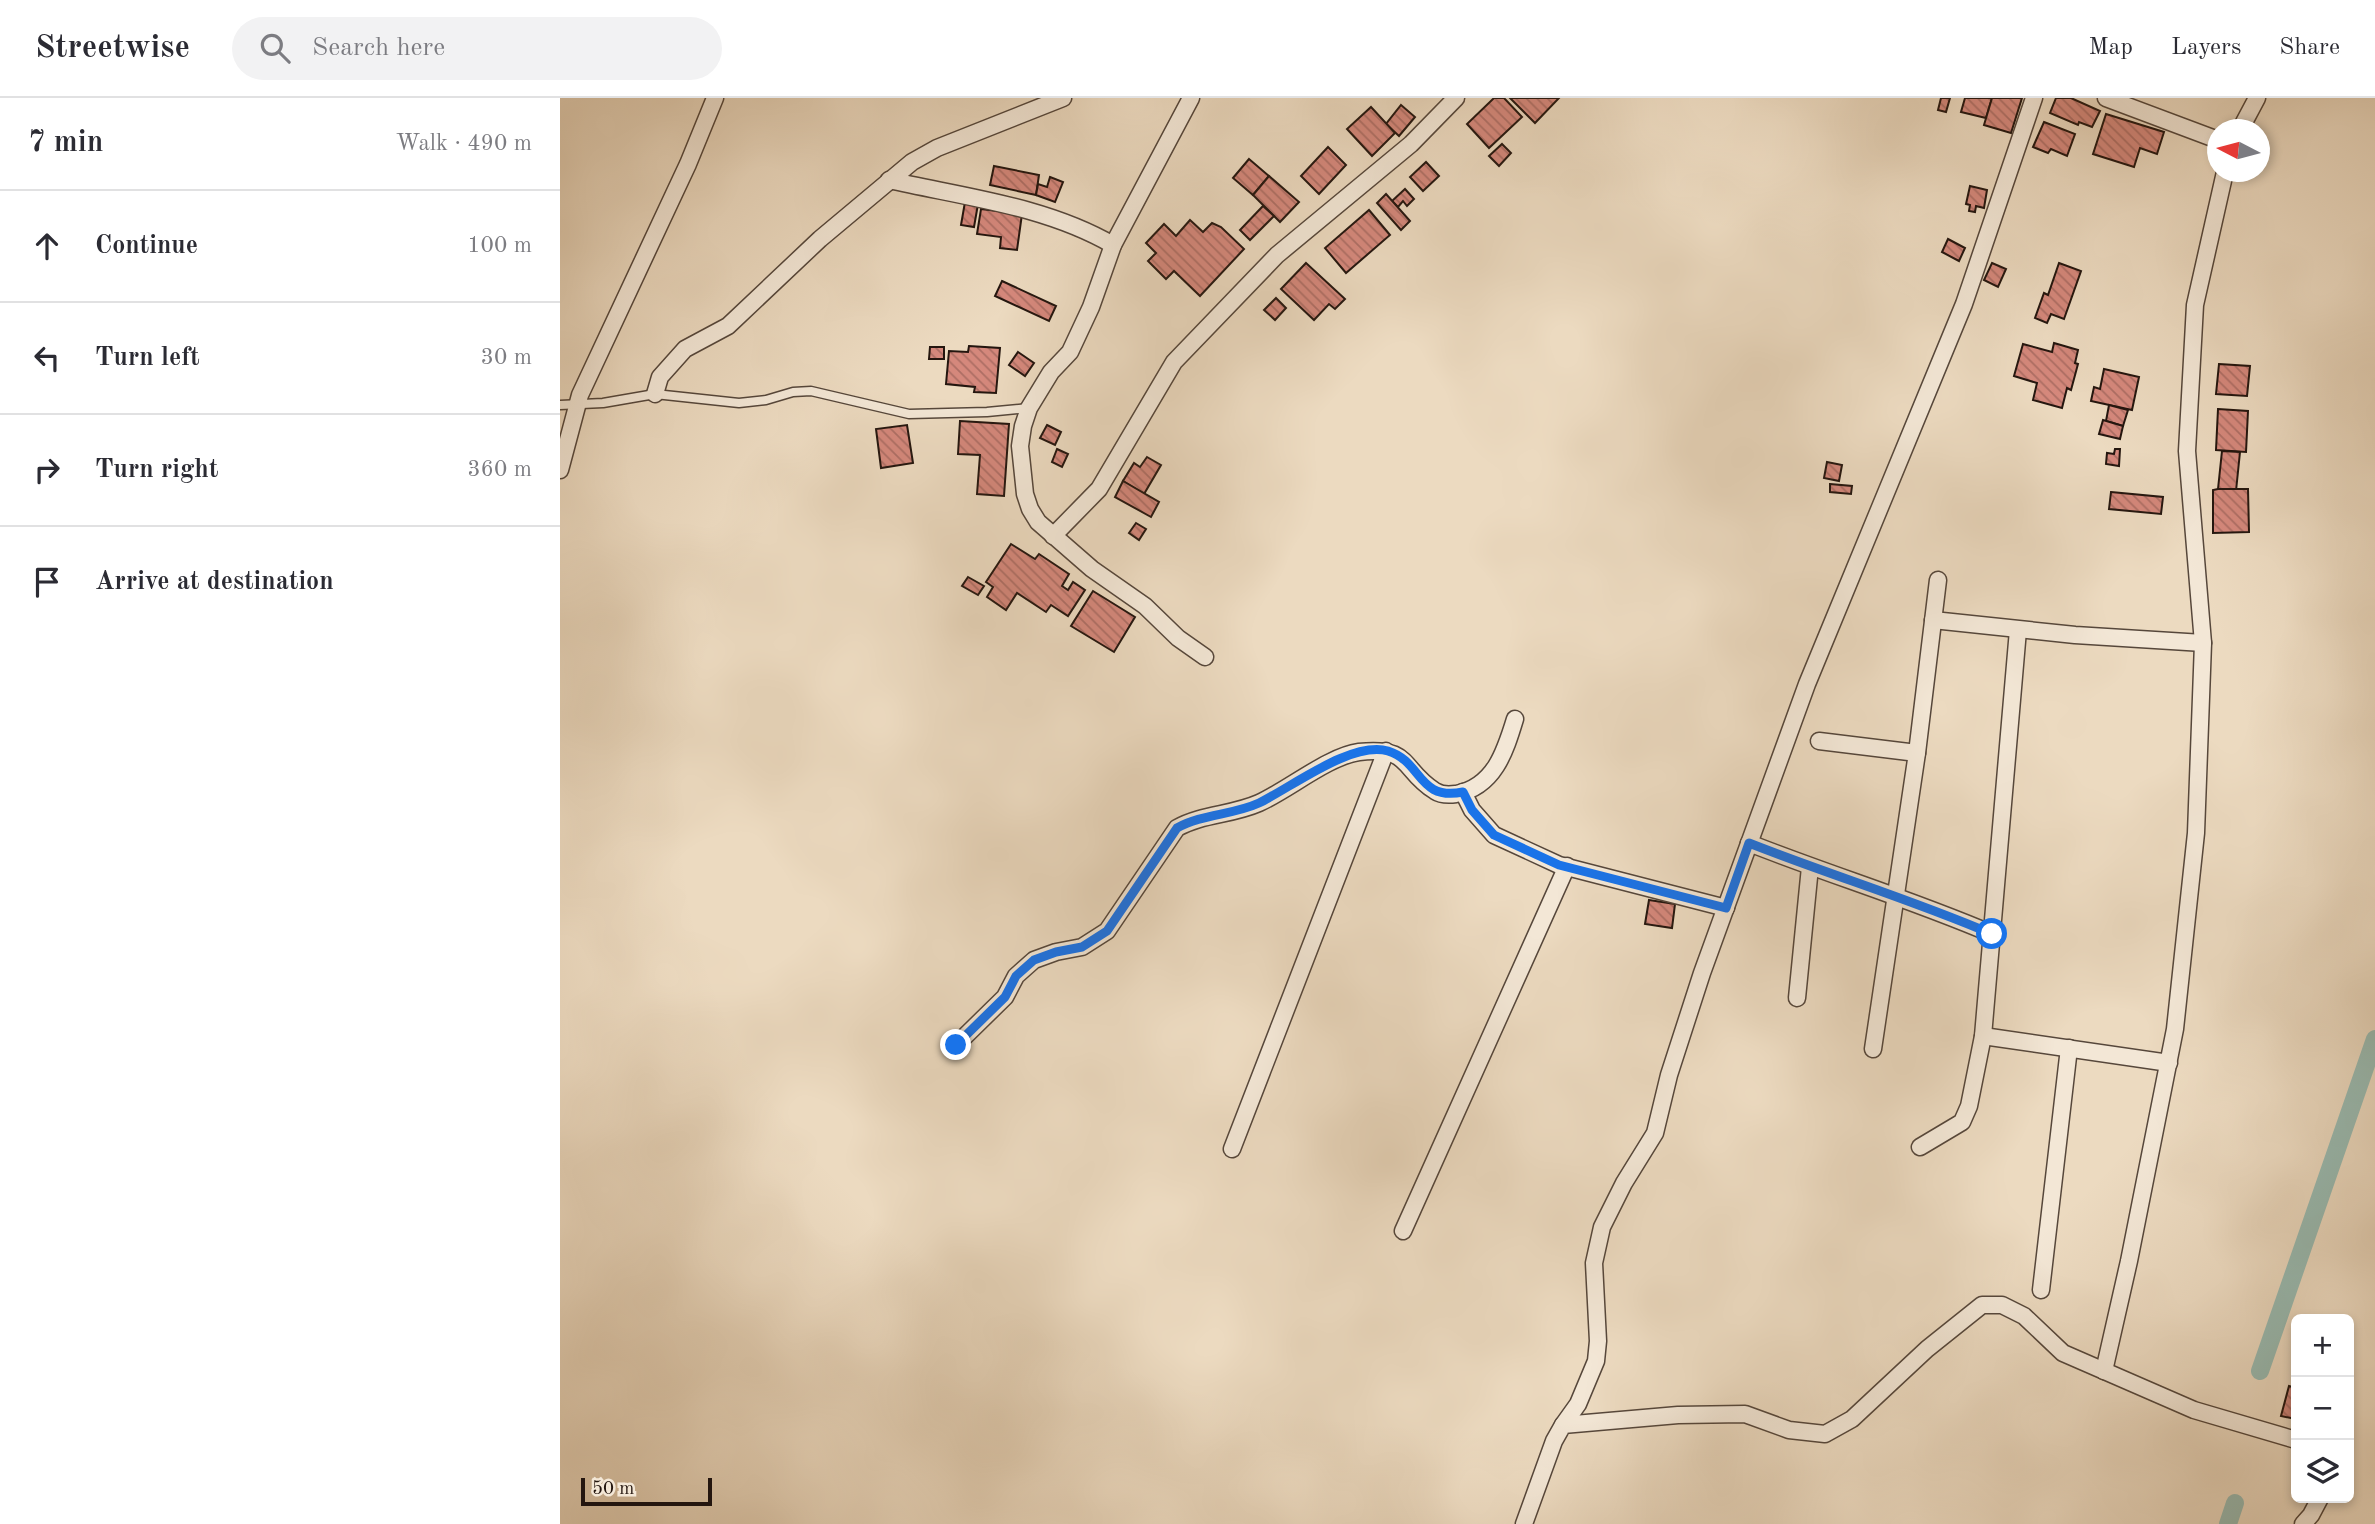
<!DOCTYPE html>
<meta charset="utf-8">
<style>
:root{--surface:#fff;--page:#f2f2f3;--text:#2b2b33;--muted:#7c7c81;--line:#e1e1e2}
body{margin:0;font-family:"Old Standard TT",serif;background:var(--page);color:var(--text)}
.controls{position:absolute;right:21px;bottom:21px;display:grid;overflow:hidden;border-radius:10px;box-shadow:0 4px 10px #0003}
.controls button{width:63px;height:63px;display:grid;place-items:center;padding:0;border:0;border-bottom:2px solid var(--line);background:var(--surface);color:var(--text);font:35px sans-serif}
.compass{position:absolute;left:1647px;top:21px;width:63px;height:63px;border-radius:50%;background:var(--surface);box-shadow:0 4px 10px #0003;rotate:276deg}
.scale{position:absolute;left:21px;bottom:18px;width:131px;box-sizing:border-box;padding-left:7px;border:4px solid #24160f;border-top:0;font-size:19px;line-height:24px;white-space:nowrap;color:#24160f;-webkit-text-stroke:5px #f3e7d6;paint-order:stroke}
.stop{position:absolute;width:21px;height:21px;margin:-16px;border:5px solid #1a73e8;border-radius:50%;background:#fff}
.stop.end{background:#1a73e8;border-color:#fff;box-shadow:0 2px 7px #0008}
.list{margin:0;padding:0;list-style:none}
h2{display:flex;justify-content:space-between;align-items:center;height:91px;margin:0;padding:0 28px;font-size:30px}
h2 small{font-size:23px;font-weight:400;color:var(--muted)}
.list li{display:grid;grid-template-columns:46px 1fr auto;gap:21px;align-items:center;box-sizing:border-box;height:112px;padding:0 28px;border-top:2px solid var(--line)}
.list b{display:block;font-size:26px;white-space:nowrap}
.list em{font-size:23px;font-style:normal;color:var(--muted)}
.icon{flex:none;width:38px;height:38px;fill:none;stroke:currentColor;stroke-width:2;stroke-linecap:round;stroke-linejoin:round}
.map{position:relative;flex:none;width:1815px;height:1426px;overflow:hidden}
header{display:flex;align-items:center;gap:42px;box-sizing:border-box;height:98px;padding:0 35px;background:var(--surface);border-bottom:2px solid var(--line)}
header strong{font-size:33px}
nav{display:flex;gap:38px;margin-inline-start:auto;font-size:24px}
.search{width:490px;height:63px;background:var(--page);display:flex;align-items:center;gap:18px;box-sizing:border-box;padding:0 24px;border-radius:38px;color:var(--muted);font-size:26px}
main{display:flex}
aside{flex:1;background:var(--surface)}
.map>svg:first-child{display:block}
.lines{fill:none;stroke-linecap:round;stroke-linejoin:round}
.canal{stroke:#99bbb2;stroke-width:18}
.building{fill:url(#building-back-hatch);stroke:#24160f;stroke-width:2}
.lane-casing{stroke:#56473b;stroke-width:11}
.street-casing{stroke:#56473b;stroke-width:19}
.lane{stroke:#f3e7d6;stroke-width:8}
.street{stroke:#f3e7d6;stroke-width:16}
.route{stroke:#1a73e8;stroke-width:9}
</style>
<header>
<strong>Streetwise</strong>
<div class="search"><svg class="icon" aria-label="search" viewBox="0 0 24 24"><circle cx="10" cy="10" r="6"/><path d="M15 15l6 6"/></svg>Search here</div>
<nav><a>Map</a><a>Layers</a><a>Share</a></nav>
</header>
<main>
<aside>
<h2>7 min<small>Walk · 490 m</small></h2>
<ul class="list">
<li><svg class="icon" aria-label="ahead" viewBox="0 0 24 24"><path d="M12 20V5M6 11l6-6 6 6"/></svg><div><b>Continue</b></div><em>100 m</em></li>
<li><svg class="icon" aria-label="left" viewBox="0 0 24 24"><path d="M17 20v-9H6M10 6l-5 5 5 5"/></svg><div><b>Turn left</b></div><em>30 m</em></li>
<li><svg class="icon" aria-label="right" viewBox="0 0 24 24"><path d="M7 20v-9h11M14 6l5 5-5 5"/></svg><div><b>Turn right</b></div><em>360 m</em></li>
<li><svg class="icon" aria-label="arrive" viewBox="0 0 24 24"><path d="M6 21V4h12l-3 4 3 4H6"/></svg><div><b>Arrive at destination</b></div></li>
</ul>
</aside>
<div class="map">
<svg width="1815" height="1426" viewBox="0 0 1815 1426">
<defs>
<pattern id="building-back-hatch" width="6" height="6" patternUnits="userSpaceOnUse" patternTransform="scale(1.75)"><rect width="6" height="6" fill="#d5887c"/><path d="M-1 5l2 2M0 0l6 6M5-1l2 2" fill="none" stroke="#ad6e64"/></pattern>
</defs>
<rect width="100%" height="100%" fill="#ecdac0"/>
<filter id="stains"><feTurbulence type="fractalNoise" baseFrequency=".00286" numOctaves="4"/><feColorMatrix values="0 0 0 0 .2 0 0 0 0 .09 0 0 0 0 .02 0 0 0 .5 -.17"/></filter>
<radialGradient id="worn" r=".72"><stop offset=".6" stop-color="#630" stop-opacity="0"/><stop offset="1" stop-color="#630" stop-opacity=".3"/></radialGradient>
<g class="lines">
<!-- canal -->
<g class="canal">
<polyline points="1700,1273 1815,941"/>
<polyline points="1668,1426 1675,1405"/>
</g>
</g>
<!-- building -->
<g class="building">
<polygon points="934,0 944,0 962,19 929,50 907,26"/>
<polygon points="950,0 999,0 975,25"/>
<polygon points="1381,0 1390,0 1386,14 1378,12"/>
<polygon points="1405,0 1432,0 1426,20 1401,14"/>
<polygon points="1432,0 1462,0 1451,35 1424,27"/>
<polygon points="1496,0 1511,0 1540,13 1532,29 1519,24 1518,27 1490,15"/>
<polygon points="841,7 855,19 839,38 826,26"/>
<polygon points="811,9 835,35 812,58 787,31"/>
<polygon points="1546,16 1604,34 1597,56 1580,50 1574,69 1533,56"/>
<polygon points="1484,24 1515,36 1507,58 1491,51 1488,55 1473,49"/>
<polygon points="942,46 951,55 939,68 929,58"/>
<polygon points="768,49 786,67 759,96 741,78"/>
<polygon points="689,61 709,78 693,97 673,80"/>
<polygon points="866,64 879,78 863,93 850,79"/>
<polygon points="434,68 479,77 476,97 430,87"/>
<polygon points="709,78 739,104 720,124 693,97"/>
<polygon points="490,79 503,84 495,104 476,97 478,86 487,89"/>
<polygon points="1410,88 1427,92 1424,110 1416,108 1415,114 1409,113 1410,107 1406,106"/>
<polygon points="845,91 854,101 847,108 843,103 838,109 832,103"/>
<polygon points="826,96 850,123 841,132 817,105"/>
<polygon points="405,104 418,106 414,129 401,127"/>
<polygon points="703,108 714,118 690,142 680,132"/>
<polygon points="421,111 462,116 457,152 440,150 441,139 417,136"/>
<polygon points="809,112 830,137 786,175 765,150"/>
<polygon points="630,122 643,134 652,125 661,129 684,151 640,198 614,173 606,181 588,163 596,155 586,145 604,126 616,138"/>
<polygon points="1388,141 1405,150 1399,163 1382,154"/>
<polygon points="746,165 785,201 775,211 769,206 754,222 721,191"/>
<polygon points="1432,165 1446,171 1438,189 1424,182"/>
<polygon points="1499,165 1521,173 1504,221 1491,216 1487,225 1475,220 1484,195 1488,197"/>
<polygon points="442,183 496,208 489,223 435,198"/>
<polygon points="716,200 726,210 715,222 704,212"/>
<polygon points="1494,245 1518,252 1515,265 1518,266 1511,292 1507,290 1502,310 1473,302 1477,285 1454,278 1463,246 1492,254"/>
<polygon points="409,248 440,250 436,295 414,294 415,289 386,286 389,253 408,254"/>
<polygon points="370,249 384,249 384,261 369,261"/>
<polygon points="458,254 474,265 465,278 449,267"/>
<polygon points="1659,266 1690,268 1687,298 1656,296"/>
<polygon points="1544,271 1579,279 1572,312 1531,303 1534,289 1540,291"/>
<polygon points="1549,307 1568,312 1563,328 1546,323"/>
<polygon points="1658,311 1688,313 1686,354 1656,352"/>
<polygon points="1543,322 1563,328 1560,341 1539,336"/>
<polygon points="400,323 449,326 444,398 417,396 420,357 398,356"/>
<polygon points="347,327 353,365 321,370 316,331"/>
<polygon points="487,327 501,334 495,347 480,340"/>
<polygon points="497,351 508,356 502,369 492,364"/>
<polygon points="1555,351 1560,351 1559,368 1546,366 1547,355 1554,356"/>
<polygon points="1662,353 1680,354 1676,393 1658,391"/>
<polygon points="587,359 601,367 584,396 563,383 574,365 580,369"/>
<polygon points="1267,364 1282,367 1279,383 1264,380"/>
<polygon points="563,383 599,404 591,419 555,399"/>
<polygon points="1270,386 1292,388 1291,396 1270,394"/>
<polygon points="1658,391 1688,391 1689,434 1653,435 1653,392"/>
<polygon points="1551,394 1603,399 1601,416 1549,411"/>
<polygon points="576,425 586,431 579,442 569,435"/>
<polygon points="451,446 475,461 479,456 509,476 502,488 508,492 513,484 525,492 508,518 491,507 486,514 457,495 446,512 427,499 433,489 426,484"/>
<polygon points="408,479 424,488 418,497 402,488"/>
<polygon points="533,493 575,519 554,554 511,528"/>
<polygon points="1089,802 1115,806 1112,830 1085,826"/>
<polygon points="1729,1288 1736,1290 1736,1321 1721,1318"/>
</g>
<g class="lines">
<!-- lane casing -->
<g class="lane-casing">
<polyline id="lane" points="0,307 43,305 95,296 179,305 206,302 233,294 251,293 349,316 427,314 469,310"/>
</g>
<!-- street casing -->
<g class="street-casing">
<g id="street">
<polyline points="631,0 553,147 531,209 510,254 491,274 469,310 463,328 460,348 465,396 470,411 478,424 532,471 585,508 618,540 645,559"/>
<polyline points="1546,0 1658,42"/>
<polyline points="1680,32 1697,0"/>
<path d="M 329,82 C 404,99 486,108 553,147"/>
<polyline points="95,296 100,279 125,251 168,228 260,141 352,64 377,50 503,0"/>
<polyline points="0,372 20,297 128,66 155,0"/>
<polyline points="493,438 539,391 614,264 717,157 851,46 896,0"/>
<polyline points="1373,522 1515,537 1643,545"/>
<polyline points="1259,643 1357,655"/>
<polyline points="903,694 912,712 934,737 999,767 1166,810"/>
<path d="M 1189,745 C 1270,777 1353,802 1432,836"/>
<polyline points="1237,900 1250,769"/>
<polyline points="1423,938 1609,965"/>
<path d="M 396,947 L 445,899 L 456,878 L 474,862 L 496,854 L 522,849 L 547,833 L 617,730 C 642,716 672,717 699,705 C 728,692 769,658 799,654 C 852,648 841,672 875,693 C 881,697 889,697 896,696 C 934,689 945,654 955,621"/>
<polyline points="1313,951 1357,655 1378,482"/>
<polyline points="1360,1049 1402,1024 1409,1008 1423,938 1458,532"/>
<polyline points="672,1051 826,653"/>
<polyline points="843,1133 1007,768"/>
<polyline points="1481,1192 1509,950"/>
<polyline points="1544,1273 1569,1163 1615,931 1636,735 1643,545 1627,353 1635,207 1665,74"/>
<polyline points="1003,1327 1018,1306 1036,1263 1038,1243 1034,1165 1042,1129 1064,1085 1095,1035 1109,977 1142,875 1247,586 1404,206 1474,0"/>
<polyline points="964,1426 994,1343 1003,1327 1118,1317 1185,1316 1229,1332 1265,1336 1292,1321 1367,1251 1422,1207 1442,1207 1464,1218 1503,1255 1634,1312 1736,1342"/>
<polyline points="1743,1426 1751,1417 1760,1400"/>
</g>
</g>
<!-- lane -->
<use href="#lane" class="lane"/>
<!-- street -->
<use href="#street" class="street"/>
</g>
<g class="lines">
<!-- route -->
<path class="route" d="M 396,947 L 445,899 L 456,878 L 474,862 L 496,854 L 522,849 L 547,833 L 617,730 C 642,716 673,717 699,705 C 732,689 791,643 828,653 C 863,664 857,703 903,694 L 912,712 L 934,737 L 999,767 L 1166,810 L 1189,745 C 1270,777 1353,802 1432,836"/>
</g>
<rect width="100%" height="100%" filter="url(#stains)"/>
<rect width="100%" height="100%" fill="url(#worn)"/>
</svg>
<div class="controls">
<button>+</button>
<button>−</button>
<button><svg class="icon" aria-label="layers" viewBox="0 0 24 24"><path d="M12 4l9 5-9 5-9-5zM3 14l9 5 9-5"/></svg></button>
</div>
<svg class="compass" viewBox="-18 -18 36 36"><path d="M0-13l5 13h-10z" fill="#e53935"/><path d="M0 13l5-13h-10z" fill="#7c7c81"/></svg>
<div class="scale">50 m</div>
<div class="stop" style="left:1432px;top:836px"></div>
<div class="stop end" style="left:396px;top:947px"></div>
</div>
</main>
